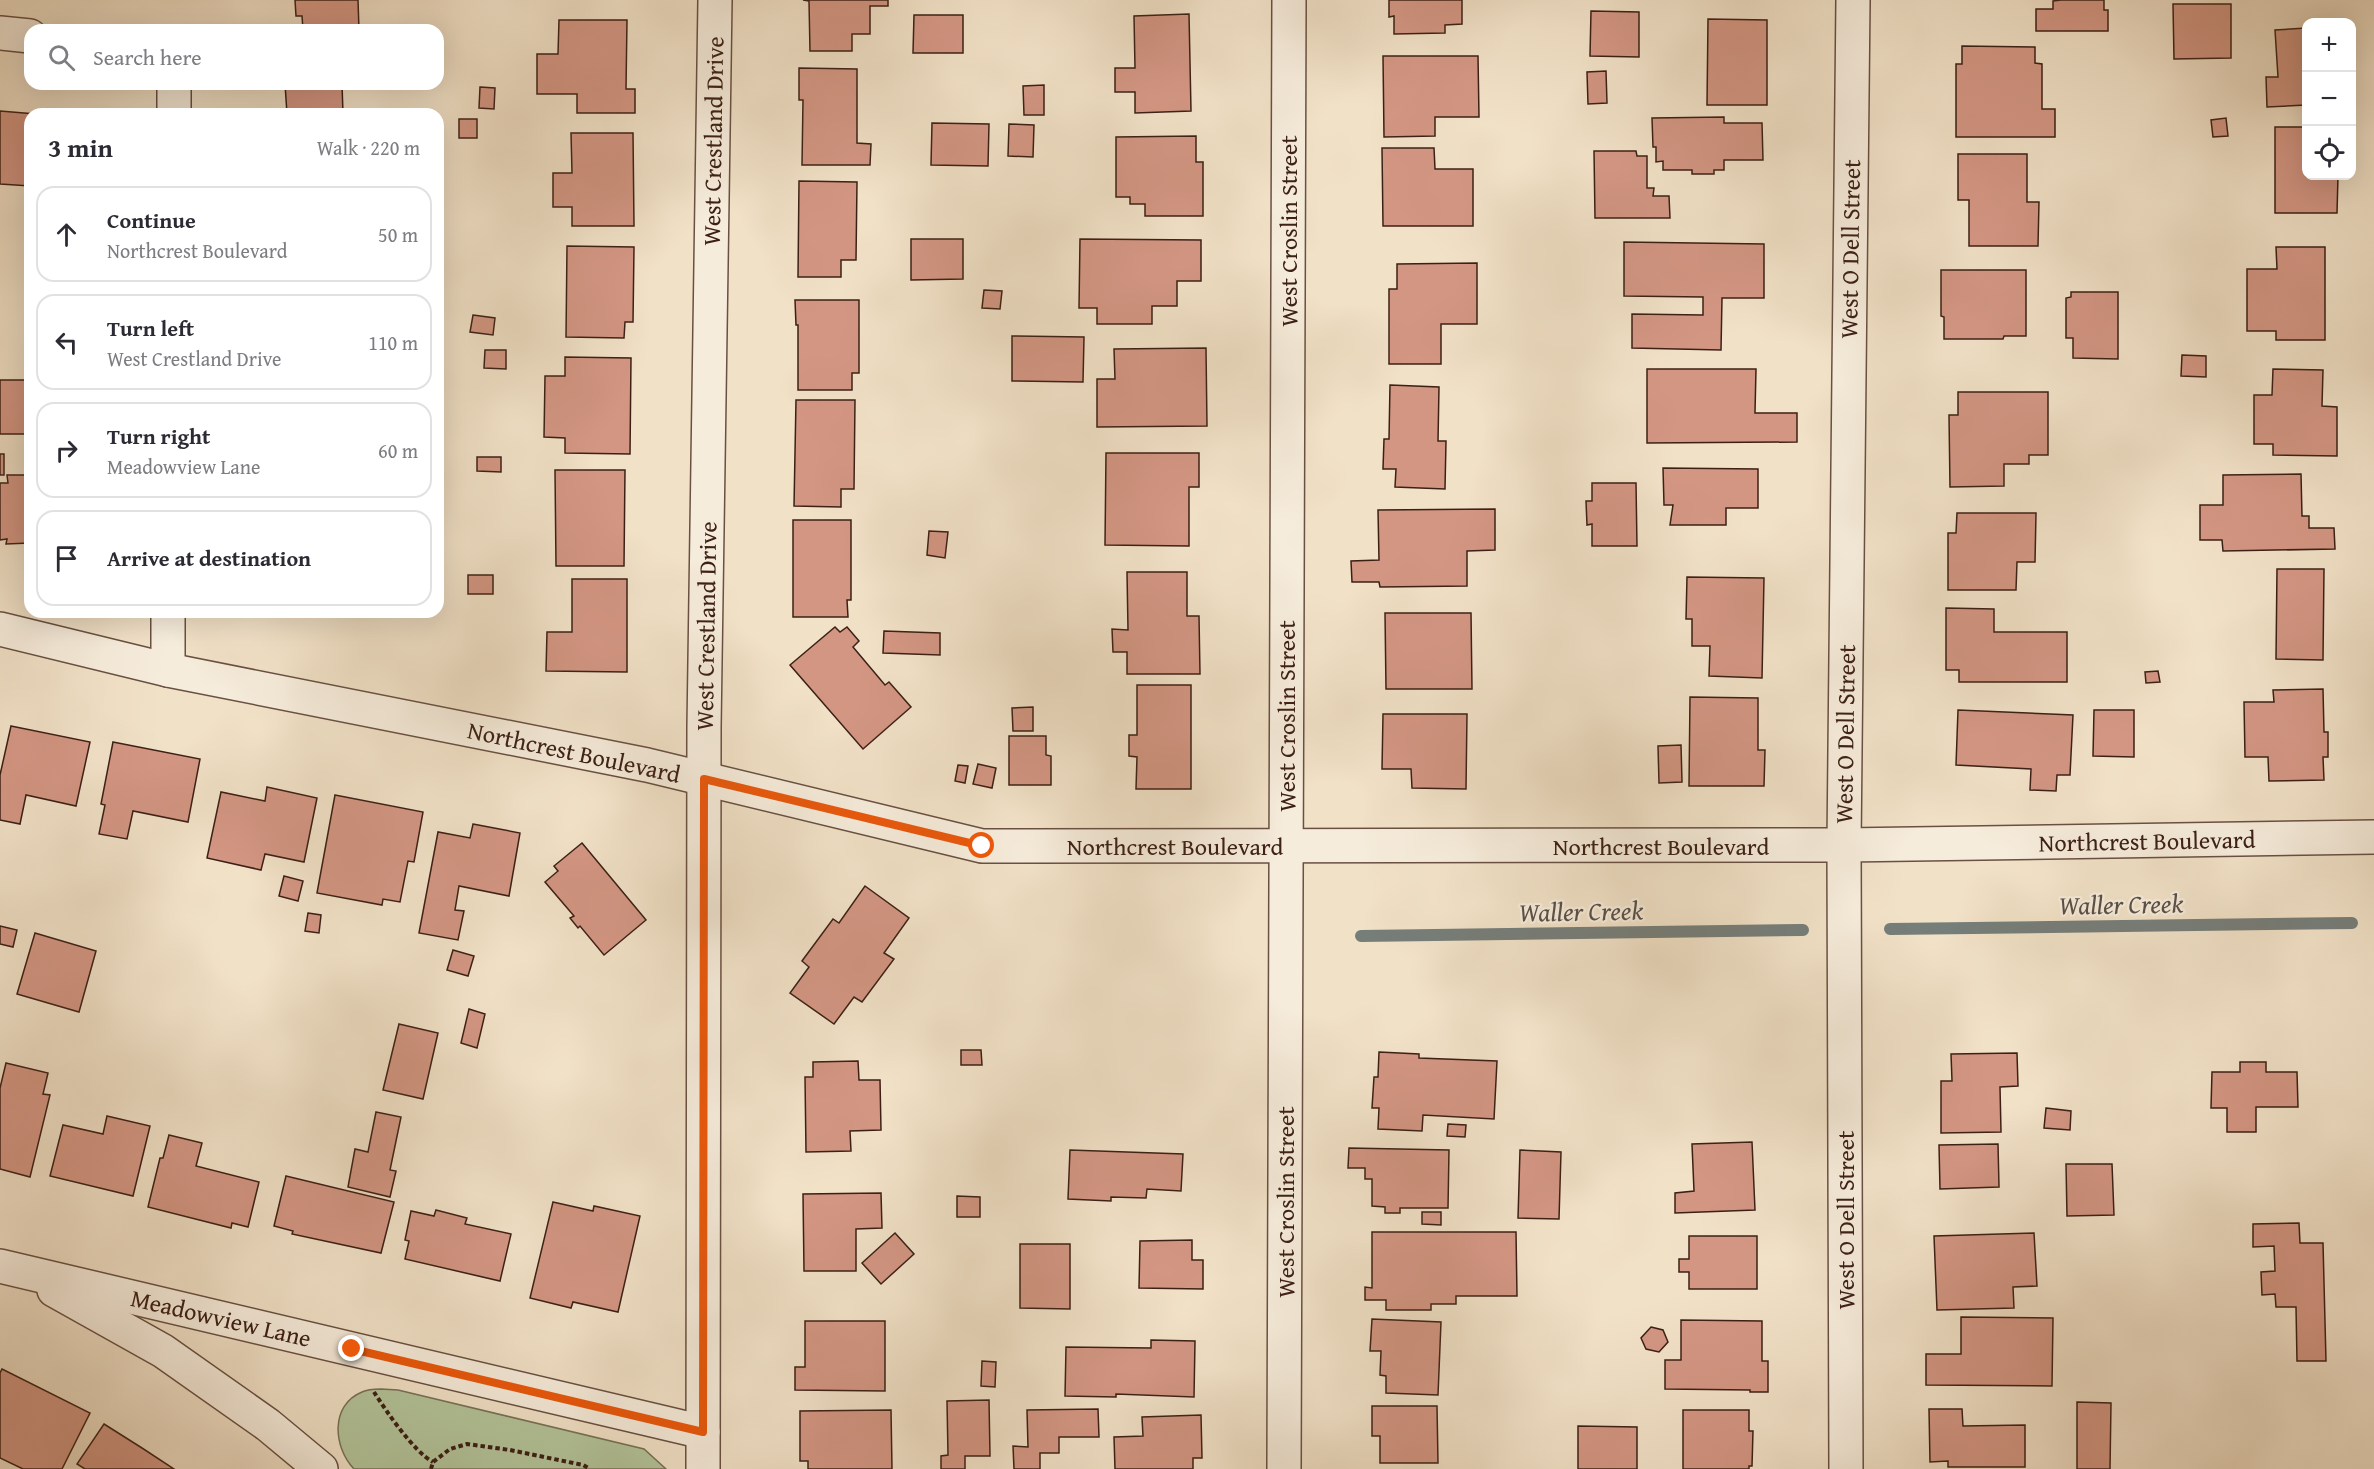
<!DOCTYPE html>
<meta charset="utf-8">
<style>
:root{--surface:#fff;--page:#f2f2f3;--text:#2b2b33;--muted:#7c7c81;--line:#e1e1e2}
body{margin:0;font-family:"Gentium Book Plus",serif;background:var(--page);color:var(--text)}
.controls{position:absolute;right:18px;top:18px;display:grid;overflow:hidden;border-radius:12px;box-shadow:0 6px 24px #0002}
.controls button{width:54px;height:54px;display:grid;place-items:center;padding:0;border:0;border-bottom:2px solid var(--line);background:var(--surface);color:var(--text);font:30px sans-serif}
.stop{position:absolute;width:18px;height:18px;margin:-14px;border:4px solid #ea580c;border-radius:50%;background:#fff}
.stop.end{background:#ea580c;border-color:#fff;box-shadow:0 2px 6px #0008}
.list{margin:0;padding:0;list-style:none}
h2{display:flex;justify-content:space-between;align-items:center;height:78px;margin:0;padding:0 24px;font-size:26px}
h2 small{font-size:20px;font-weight:400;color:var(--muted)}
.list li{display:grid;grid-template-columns:39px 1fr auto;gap:18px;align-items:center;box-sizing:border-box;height:96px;margin:0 12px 12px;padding:0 12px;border:2px solid var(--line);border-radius:18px}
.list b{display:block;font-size:22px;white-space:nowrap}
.list p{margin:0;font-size:20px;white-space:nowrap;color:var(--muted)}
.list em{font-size:20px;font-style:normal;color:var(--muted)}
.icon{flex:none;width:33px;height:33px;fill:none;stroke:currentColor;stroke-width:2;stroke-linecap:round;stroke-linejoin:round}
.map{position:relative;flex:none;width:2374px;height:1469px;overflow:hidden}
.search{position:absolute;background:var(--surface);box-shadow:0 6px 24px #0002;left:24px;top:24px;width:420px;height:66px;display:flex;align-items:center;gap:15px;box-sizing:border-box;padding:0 21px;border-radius:18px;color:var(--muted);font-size:22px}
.panel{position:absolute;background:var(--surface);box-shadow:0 6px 24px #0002;left:24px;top:108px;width:420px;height:510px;border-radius:18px}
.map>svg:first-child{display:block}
.green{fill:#b3c49a;stroke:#787258;stroke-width:1.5}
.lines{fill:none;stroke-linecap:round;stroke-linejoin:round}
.stream{stroke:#767e7a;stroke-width:12}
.building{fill:#d39683;stroke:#3c2016;stroke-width:1.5}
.minor-casing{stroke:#695042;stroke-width:36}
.tertiary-casing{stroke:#695042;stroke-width:36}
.path{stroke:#3c2016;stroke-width:4;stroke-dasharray:4.5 3;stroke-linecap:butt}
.minor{stroke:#f6ecdb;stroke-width:33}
.tertiary{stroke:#f6ecdb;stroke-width:33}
.route{stroke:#ea580c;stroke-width:8}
.labels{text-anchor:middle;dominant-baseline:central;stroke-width:4.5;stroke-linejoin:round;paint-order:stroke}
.street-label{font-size:24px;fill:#3c2016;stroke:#f6ecdb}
.water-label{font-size:26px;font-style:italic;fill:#594f48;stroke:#f6ecdb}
</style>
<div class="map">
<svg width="2374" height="1469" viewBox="0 0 2374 1469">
<rect width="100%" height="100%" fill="#f1e1c7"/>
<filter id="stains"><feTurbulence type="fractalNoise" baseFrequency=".00333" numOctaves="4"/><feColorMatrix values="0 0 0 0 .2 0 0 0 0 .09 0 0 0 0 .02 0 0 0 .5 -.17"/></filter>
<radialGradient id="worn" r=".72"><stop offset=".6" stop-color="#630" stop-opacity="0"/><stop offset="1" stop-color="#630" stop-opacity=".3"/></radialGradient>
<!-- green -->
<path class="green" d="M 381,1389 L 398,1390 L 644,1449 L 666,1469 L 354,1469 C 333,1447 330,1405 362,1392 C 368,1389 375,1389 381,1389 Z"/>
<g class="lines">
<!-- stream -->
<g class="stream">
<polyline points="1890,929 2352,923"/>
<polyline points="1361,936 1803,930"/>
</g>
</g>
<!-- building -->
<g class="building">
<polygon points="295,0 358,0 359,30 303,30 302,16 296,16"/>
<polygon points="803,0 888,0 888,6 870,6 870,34 852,34 852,51 810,51 809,1"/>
<polygon points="1389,0 1462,0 1462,24 1445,25 1445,33 1394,34 1394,16 1389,17"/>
<polygon points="2061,0 2104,0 2104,10 2108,10 2108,31 2036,31 2036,9 2053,9 2053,1"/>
<polygon points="2173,4 2231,4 2231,58 2174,59"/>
<polygon points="1591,11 1639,12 1639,57 1590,56"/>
<polygon points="1189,14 1191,111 1135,113 1135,92 1115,92 1115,68 1135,68 1134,16"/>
<polygon points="914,15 963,15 963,53 913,53"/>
<polygon points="1708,19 1767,20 1767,105 1707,105"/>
<polygon points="559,20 627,20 626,89 635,89 635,113 577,113 577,94 537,94 537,54 558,54"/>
<polygon points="2306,28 2306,105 2267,107 2266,77 2278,77 2275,30"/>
<polygon points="1962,46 2035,47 2035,63 2042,64 2042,109 2055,109 2055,137 1956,137 1956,64 1962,64"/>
<polygon points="1383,56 1478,56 1479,117 1435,117 1435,136 1384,137"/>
<polygon points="799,68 857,69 857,143 871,144 870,165 802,165 803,100 799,100"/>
<polygon points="1606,71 1607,103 1588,104 1587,72"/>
<polygon points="285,84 342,84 343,114 287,114"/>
<polygon points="1044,85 1044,115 1024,115 1023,86"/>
<polygon points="480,87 495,88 494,109 479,108"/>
<polygon points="0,111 36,114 30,114 30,186 0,184"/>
<polygon points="1724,117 1724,123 1762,123 1763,160 1724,160 1724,170 1714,170 1714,174 1692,174 1692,170 1663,170 1663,161 1656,162 1656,147 1653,147 1652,118"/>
<polygon points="2226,118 2228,136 2213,137 2211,120"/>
<rect x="459" y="119" width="18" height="19"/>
<polygon points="932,123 989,124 988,166 931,165"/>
<polygon points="1009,124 1034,125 1033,157 1008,156"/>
<polygon points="2275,127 2306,127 2306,176 2338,176 2337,213 2275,213"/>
<polygon points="571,133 633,133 634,226 572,226 572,207 553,207 553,173 572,173"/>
<polygon points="1196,136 1196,162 1203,162 1203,216 1145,216 1145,204 1130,204 1130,197 1116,197 1116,137"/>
<polygon points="1382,148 1434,148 1435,169 1473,169 1473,226 1383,226"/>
<polygon points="1594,151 1636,151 1637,156 1647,156 1647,188 1654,188 1653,196 1669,196 1670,218 1595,218"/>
<polygon points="1958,154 2027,154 2027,202 2039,202 2038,246 1969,246 1969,200 1958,200"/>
<polygon points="799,181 857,182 856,260 841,260 841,277 798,277"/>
<polygon points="911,239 963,239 963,279 911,280"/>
<polygon points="1080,239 1201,240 1201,281 1177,281 1177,306 1152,306 1152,324 1097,324 1097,308 1079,308"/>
<polygon points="1624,242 1764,244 1764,298 1722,298 1721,350 1632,348 1632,314 1703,315 1703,297 1624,296"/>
<polygon points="567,246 634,247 633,322 625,322 624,338 566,337"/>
<polygon points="2276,247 2325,247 2325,340 2276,340 2276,331 2247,331 2247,269 2277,269"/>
<polygon points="1477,263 1477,324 1441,324 1441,364 1389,364 1389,289 1397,289 1397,264"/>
<polygon points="1941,270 2026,270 2026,336 2004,336 2003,339 1944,339 1944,317 1941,316"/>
<polygon points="984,290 1002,291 1000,309 982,308"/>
<polygon points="2071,292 2118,292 2118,359 2073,358 2073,338 2066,338 2066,298 2071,297"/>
<polygon points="795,300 859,300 859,373 852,373 852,390 798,390 798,325 796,325"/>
<polygon points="473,315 495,318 493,335 470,332"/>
<polygon points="1012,336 1084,337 1083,382 1012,381"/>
<polygon points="29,341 30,341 30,434 0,434 0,380 30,380"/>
<polygon points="1206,348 1207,426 1097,427 1097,379 1115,379 1114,349"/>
<polygon points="485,350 506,350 506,369 484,368"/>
<polygon points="2182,355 2206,356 2206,377 2181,376"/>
<polygon points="565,357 631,358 630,454 565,453 565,438 544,437 545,376 565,376"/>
<polygon points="1647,369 1756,369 1755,413 1797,413 1797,442 1647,443"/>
<polygon points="2273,369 2323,370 2322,406 2337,407 2337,456 2273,455 2273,444 2254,444 2254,395 2272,395"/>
<polygon points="1390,385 1439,387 1438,441 1446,441 1445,489 1395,487 1396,469 1383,469 1384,439 1389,439"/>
<polygon points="1958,392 2048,392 2048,455 2029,455 2029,464 2004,464 2004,486 1950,487 1949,415 1958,415"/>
<polygon points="796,400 855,400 854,489 841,489 841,507 794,506"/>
<polygon points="1106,453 1199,453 1199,487 1189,487 1189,546 1105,545"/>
<rect x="0" y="454" width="4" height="21"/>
<polygon points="477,457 501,457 501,472 477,471"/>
<polygon points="1663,468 1758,469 1758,508 1726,508 1726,525 1670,525 1673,505 1664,505"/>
<polygon points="555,470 625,470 624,566 556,566"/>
<polygon points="2301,474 2302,516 2309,516 2309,528 2334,528 2335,549 2223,551 2222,540 2200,540 2200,505 2223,505 2223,475"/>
<polygon points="7,475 30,475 30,543 6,544 7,539 0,540 0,483 8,483"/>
<polygon points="1592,483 1636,483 1637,546 1592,546 1592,524 1587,525 1586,501 1592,501"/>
<polygon points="1495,509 1495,550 1467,551 1467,586 1380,587 1379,582 1352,582 1351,561 1379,560 1378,510"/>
<polygon points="1957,513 2036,513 2035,562 2017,562 2016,590 1948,590 1948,533 1956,533"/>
<polygon points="793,520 851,520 851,600 847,600 848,617 793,617"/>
<polygon points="929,531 948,532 945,558 927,555"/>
<polygon points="2277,569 2324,569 2323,660 2276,659"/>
<polygon points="1127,572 1187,572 1187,616 1199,616 1200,674 1127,674 1127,652 1113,652 1112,629 1128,630"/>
<rect x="468" y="575" width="25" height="19"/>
<polygon points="1687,577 1764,578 1762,678 1709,676 1710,646 1692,646 1692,619 1686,619"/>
<polygon points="572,579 627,579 627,672 546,671 547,632 572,632"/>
<polygon points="1946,608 1994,609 1994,632 2067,632 2067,682 1959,682 1959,670 1946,670"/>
<polygon points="1385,613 1471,613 1472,689 1386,689"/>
<polygon points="835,627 840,632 847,627 859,641 853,647 885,685 889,682 911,707 863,749 790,665"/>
<polygon points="884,631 940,633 940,655 883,653"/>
<polygon points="2158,671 2160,682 2146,683 2145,672"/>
<polygon points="1137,685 1191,685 1191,789 1136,789 1137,757 1129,756 1129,735 1137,735"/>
<polygon points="2323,689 2324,732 2328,732 2328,757 2323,757 2324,780 2269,781 2268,757 2245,757 2244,702 2274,702 2273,690"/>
<polygon points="1690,697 1758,698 1758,750 1765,750 1764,786 1689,786"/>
<polygon points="1033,707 1033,731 1013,731 1012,708"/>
<polygon points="1958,710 2073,715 2070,775 2057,775 2056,791 2030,790 2031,769 1956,765"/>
<polygon points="2094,710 2134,710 2134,757 2093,756"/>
<polygon points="1383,714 1467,714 1466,789 1412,788 1411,769 1382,769"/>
<polygon points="11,726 90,742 76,806 26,795 20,824 0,820 0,775"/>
<polygon points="1009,736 1046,736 1046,755 1051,756 1051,785 1009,785"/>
<polygon points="113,742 200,759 188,822 133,811 127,839 99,834 105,805 101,804"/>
<polygon points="1681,745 1682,782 1659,783 1658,746"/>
<polygon points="978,764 996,768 992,788 973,784"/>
<polygon points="958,765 968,766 965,783 955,781"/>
<polygon points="267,787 317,798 304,862 265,854 261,870 207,858 221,792 265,801"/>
<polygon points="335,795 423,812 414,862 408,861 400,902 383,899 382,905 317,893"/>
<polygon points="473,824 520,833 509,896 459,886 455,910 464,911 458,940 419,933 438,832 470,838"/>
<polygon points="582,843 646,920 604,955 580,926 578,928 570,918 574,916 545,882 558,871 554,866"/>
<polygon points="284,876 303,881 298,901 279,896"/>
<polygon points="865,886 909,918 884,953 894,959 862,1002 854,997 834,1024 790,993 809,967 802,961 833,919 839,923"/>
<polygon points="308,913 321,915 319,933 305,931"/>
<polygon points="0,926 17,930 13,947 0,944"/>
<polygon points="35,933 96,951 79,1012 17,994"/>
<polygon points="453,950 474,956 468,976 447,970"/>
<polygon points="469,1009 485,1014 477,1048 461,1043"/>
<polygon points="399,1024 438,1033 423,1099 383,1090"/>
<polygon points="961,1050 981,1050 982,1065 961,1065"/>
<polygon points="1379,1052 1419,1054 1419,1058 1497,1061 1494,1119 1423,1115 1422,1131 1378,1129 1379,1108 1372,1108 1374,1077 1378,1077"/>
<polygon points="2017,1053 2018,1086 2000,1087 2001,1132 1941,1133 1941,1081 1952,1081 1951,1054"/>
<polygon points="858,1061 859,1080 880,1080 881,1130 850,1131 851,1151 806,1152 805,1077 813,1077 813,1062"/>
<polygon points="2240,1062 2266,1062 2266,1072 2297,1072 2298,1107 2256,1107 2256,1132 2227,1132 2227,1108 2211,1108 2212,1072 2240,1072"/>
<polygon points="6,1063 48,1073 43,1094 50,1095 30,1177 0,1169 0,1088"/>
<polygon points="2046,1108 2071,1111 2070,1130 2044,1128"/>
<polygon points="376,1112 401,1117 390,1170 396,1171 390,1197 348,1187 355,1149 368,1152"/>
<polygon points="107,1116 150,1126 133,1196 50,1176 63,1125 103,1134"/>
<polygon points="1448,1124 1466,1125 1465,1137 1447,1136"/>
<polygon points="169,1135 202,1143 196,1166 259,1182 248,1227 232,1223 231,1228 148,1207 160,1158 163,1158"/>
<polygon points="1752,1142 1755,1210 1675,1213 1675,1193 1694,1191 1692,1144"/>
<polygon points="1998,1144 1999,1187 1940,1189 1939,1145"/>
<polygon points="1349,1148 1449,1150 1448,1208 1400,1208 1400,1213 1385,1213 1385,1207 1372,1206 1372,1179 1365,1179 1365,1168 1348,1168"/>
<polygon points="1070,1150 1183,1154 1181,1191 1147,1189 1146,1198 1111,1197 1111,1201 1068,1199"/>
<polygon points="1520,1150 1561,1152 1559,1219 1518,1218"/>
<polygon points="2066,1164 2112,1164 2114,1215 2067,1216"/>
<polygon points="286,1176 394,1202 381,1253 292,1234 293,1231 274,1226"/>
<polygon points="881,1193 882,1228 856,1229 856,1271 804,1271 803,1194"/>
<polygon points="957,1196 980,1197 980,1217 957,1217"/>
<polygon points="553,1202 593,1211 594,1206 640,1216 618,1312 573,1302 571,1308 530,1298"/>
<polygon points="436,1210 467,1218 465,1224 511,1234 500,1281 405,1259 409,1241 405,1240 411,1211 434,1216"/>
<polygon points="1422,1212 1441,1212 1441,1225 1422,1224"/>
<polygon points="2299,1223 2300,1243 2323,1243 2326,1361 2297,1361 2296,1307 2276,1307 2275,1294 2262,1295 2261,1272 2275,1271 2274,1246 2253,1247 2253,1224"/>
<polygon points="1372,1232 1516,1232 1517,1296 1456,1296 1456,1304 1431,1304 1431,1310 1386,1310 1386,1300 1365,1300 1365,1287 1372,1288"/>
<polygon points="895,1233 914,1254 881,1284 862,1263"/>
<polygon points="2034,1233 2037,1286 2013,1287 2014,1308 1937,1310 1934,1236"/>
<polygon points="1689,1236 1757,1236 1757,1289 1689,1289 1689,1272 1679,1272 1679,1259 1689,1259"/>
<polygon points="1192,1240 1192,1260 1203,1260 1203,1289 1139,1288 1140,1241"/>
<polygon points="1020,1244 1070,1244 1070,1309 1020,1308"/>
<polygon points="1961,1317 2053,1318 2052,1386 1926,1385 1926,1354 1961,1354"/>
<polygon points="1372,1319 1441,1322 1438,1395 1386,1393 1386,1376 1380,1375 1381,1351 1370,1351"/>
<polygon points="1681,1320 1762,1321 1762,1361 1768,1361 1768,1392 1750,1392 1750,1390 1665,1389 1665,1360 1681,1360"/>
<polygon points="805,1321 885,1321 885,1391 795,1390 795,1367 805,1367"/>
<polygon points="1651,1327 1663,1330 1668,1342 1659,1352 1646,1349 1641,1338"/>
<polygon points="1151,1340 1195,1341 1194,1397 1116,1394 1116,1397 1065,1396 1066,1347 1151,1348"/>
<polygon points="982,1361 996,1362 995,1387 981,1386"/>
<polygon points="2,1369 90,1413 62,1469 23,1469 0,1458 0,1373"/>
<polygon points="989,1400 990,1456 965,1456 965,1469 941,1469 941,1456 948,1455 947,1401"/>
<polygon points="2077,1402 2111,1403 2110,1469 2077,1469"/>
<polygon points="1372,1406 1437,1406 1438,1463 1380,1463 1380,1436 1372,1436"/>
<polygon points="1098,1409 1099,1437 1059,1437 1059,1453 1040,1453 1040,1469 1014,1469 1013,1446 1028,1447 1027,1410"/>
<polygon points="1929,1409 1962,1409 1963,1426 2025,1425 2025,1467 1948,1467 1948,1461 1930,1462"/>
<polygon points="891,1410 892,1469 808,1469 808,1461 800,1461 800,1411"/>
<polygon points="1683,1410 1749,1410 1749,1431 1753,1431 1752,1466 1749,1466 1749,1469 1683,1469"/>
<polygon points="1201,1415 1202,1458 1193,1458 1193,1469 1115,1469 1114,1437 1143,1436 1142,1417"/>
<polygon points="104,1424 142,1448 174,1469 85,1469 77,1464"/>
<polygon points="1578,1426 1637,1427 1637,1469 1578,1469"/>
</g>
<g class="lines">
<!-- minor casing -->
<g class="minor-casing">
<g id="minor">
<polyline points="0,33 30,36"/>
<polyline points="174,114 174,84"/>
<polyline points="168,670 168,612"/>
<polyline points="0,1266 703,1432"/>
<polyline points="54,1290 163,1351 268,1425 321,1469"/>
<polyline points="703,1469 704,727 715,0"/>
<polyline points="1284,1469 1289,0"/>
<polyline points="1846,1469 1844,845 1853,0"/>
</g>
</g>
<!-- tertiary casing -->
<g class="tertiary-casing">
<polyline id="tertiary" points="0,629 168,670 647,765 982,846 1844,845 2374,837"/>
</g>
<!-- path -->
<g class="path">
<path d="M 374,1392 C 386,1411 414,1452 433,1462"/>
<polyline points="431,1469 433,1462 450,1449 467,1444 510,1450 583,1465 590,1469"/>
</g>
<!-- minor -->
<use href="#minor" class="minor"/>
<!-- tertiary -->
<use href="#tertiary" class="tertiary"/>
</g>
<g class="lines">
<!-- route -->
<polyline class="route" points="352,1349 703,1432 704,779 982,846"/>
</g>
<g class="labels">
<!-- street labels -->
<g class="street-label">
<text transform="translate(713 141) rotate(-89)">West Crestland Drive</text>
<text transform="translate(1288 231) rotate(-90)">West Croslin Street</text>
<text transform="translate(1850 249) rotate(-89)">West O Dell Street</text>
<text transform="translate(706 626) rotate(-89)">West Crestland Drive</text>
<text transform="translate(1286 716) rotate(-90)">West Croslin Street</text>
<text transform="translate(1845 734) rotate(-89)">West O Dell Street</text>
<text transform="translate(574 752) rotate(12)">Northcrest Boulevard</text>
<text transform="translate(2147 841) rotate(-1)">Northcrest Boulevard</text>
<text x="1175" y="846">Northcrest Boulevard</text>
<text x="1661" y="846">Northcrest Boulevard</text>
<text transform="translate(1285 1202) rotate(-90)">West Croslin Street</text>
<text transform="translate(1845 1220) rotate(-90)">West O Dell Street</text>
<text transform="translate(221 1318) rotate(13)">Meadowview Lane</text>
</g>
<!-- water labels -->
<g class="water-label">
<text transform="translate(2121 904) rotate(-1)">Waller Creek</text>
<text transform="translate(1581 911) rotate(-1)">Waller Creek</text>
</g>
</g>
<rect width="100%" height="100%" filter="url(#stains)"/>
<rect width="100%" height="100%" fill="url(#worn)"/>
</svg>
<div class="controls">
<button>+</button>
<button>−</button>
<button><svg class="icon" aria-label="locate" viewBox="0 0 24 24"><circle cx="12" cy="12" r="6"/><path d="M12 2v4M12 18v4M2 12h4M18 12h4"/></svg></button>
</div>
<div class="stop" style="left:982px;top:846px"></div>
<div class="stop end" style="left:352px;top:1349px"></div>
<div class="search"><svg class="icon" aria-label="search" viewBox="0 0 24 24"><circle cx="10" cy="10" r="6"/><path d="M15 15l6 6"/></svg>Search here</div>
<section class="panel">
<h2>3 min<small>Walk · 220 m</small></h2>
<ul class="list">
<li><svg class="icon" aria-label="ahead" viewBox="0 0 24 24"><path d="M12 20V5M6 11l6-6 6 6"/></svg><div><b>Continue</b><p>Northcrest Boulevard</p></div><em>50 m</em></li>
<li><svg class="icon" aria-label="left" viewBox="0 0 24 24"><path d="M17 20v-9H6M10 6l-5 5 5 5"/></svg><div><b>Turn left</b><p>West Crestland Drive</p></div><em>110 m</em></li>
<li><svg class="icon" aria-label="right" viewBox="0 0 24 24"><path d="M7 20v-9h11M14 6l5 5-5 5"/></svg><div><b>Turn right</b><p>Meadowview Lane</p></div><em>60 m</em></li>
<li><svg class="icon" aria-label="arrive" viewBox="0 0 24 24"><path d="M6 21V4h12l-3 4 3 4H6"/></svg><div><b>Arrive at destination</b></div></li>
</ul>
</section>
</div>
